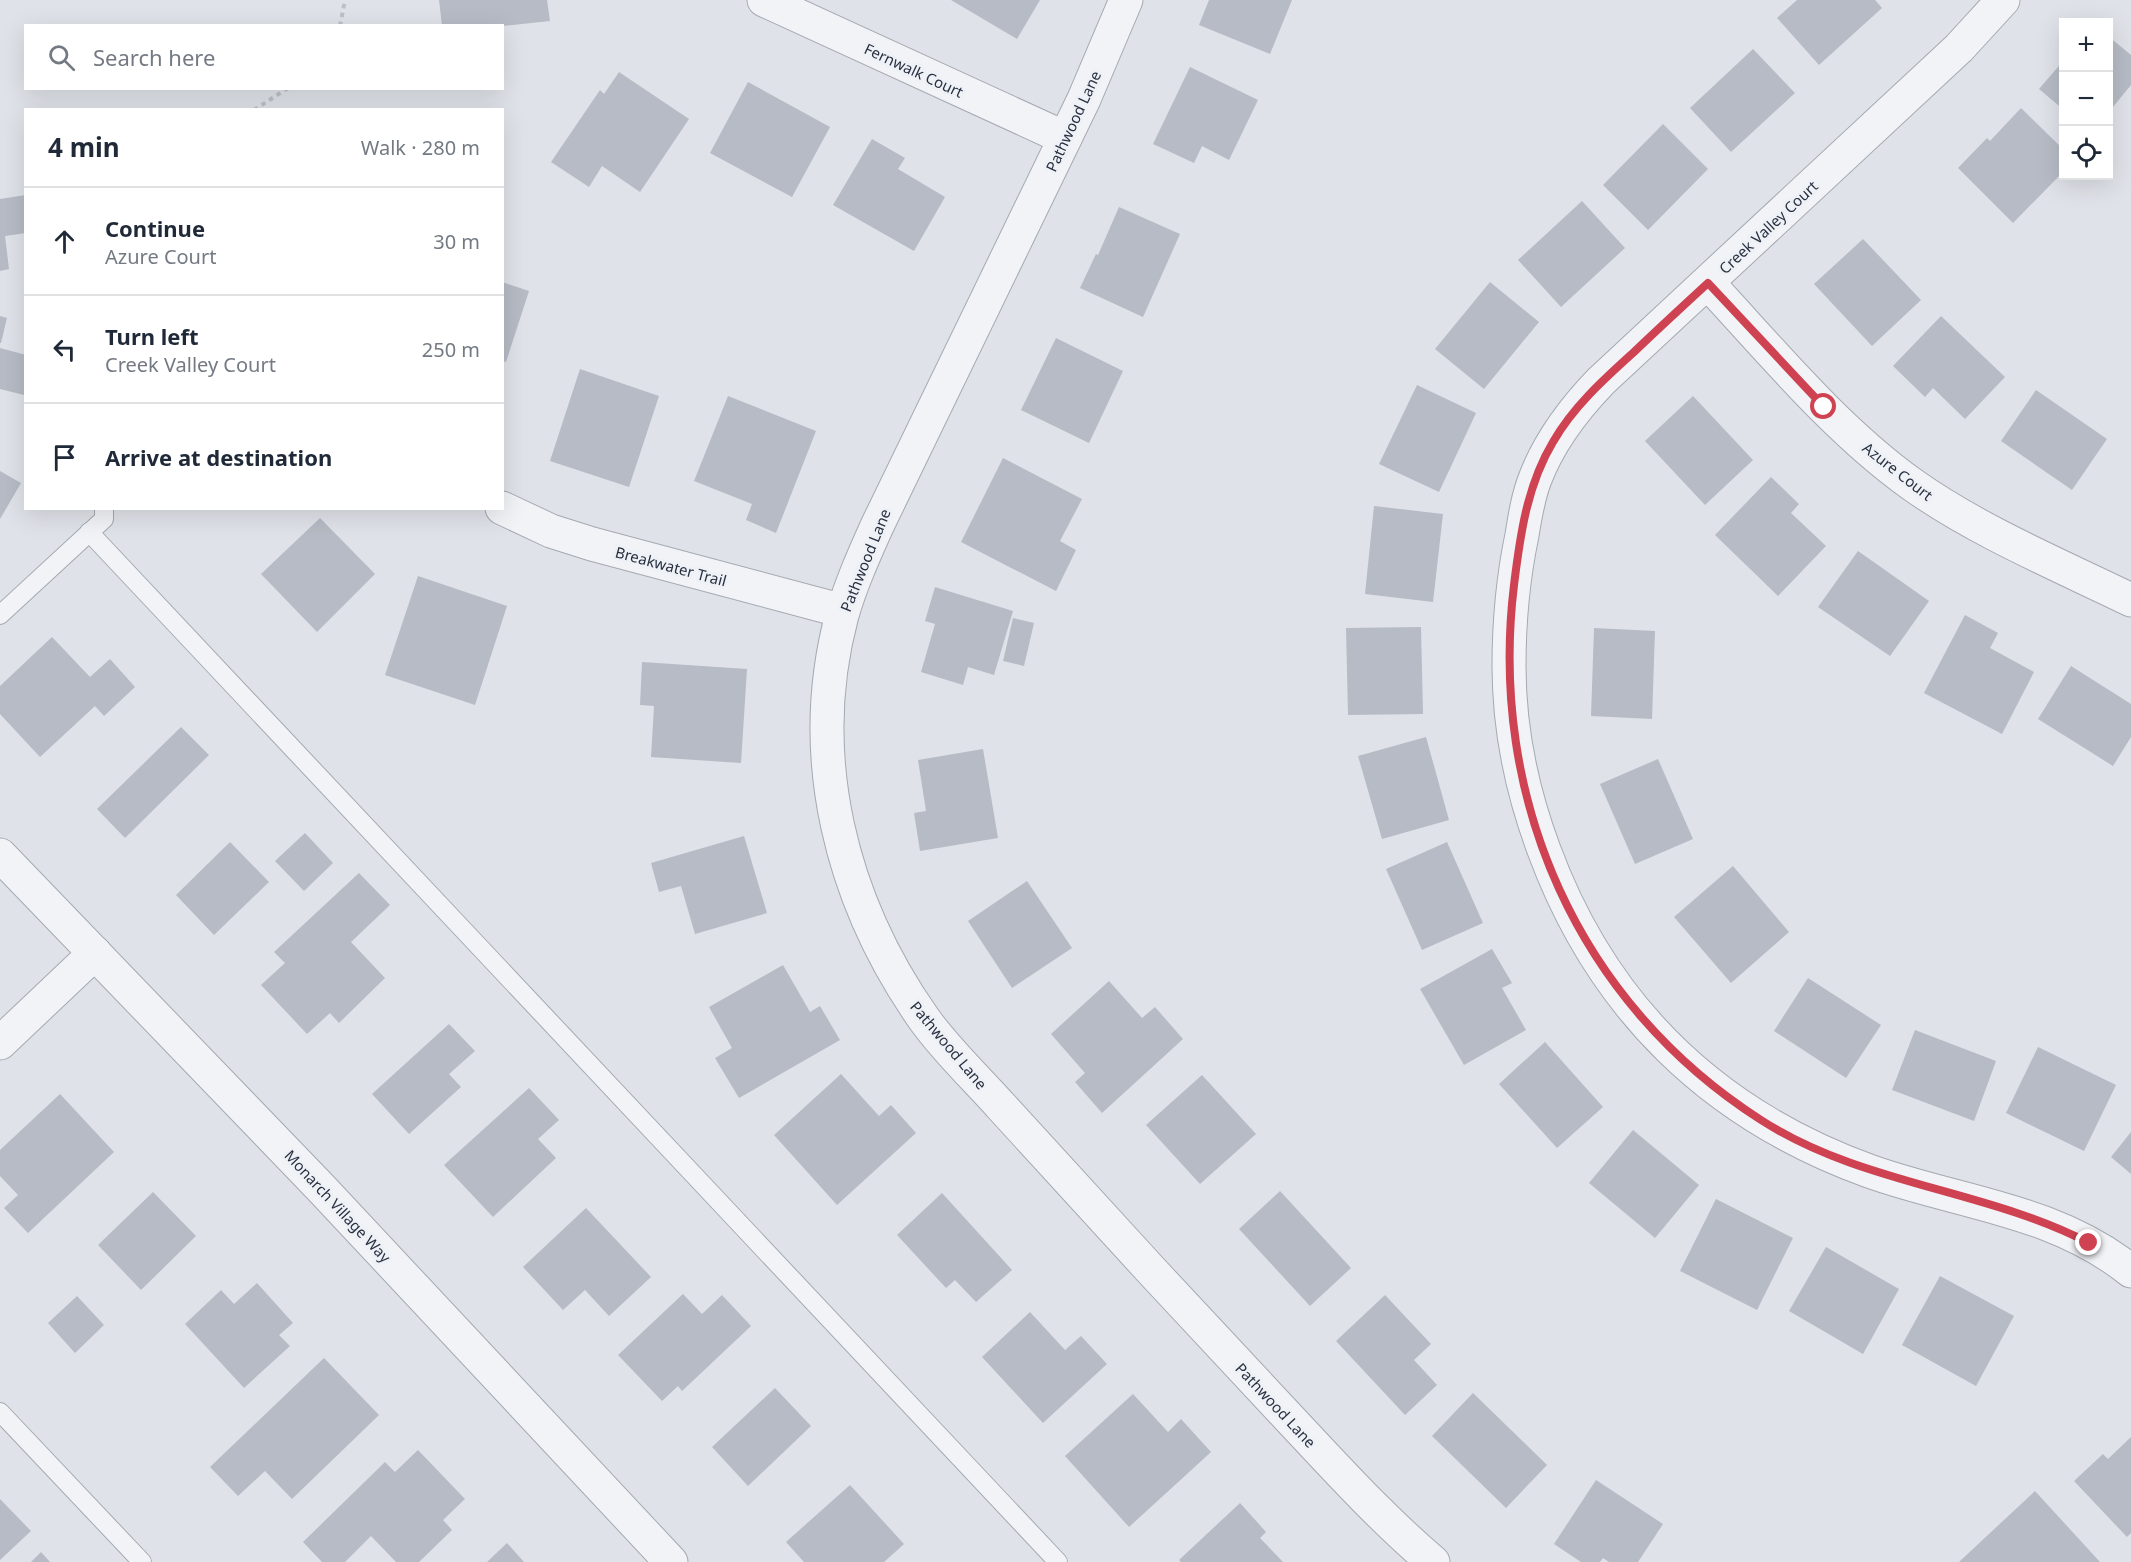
<!DOCTYPE html>
<meta charset="utf-8">
<style>
:root{--surface:#fff;--page:#f2f2f3;--text:#1f2937;--muted:#747a83;--line:#e0e1e3}
body{margin:0;font-family:"Noto Sans",sans-serif;background:var(--page);color:var(--text)}
.controls{position:absolute;right:18px;top:18px;display:grid;overflow:hidden;border-radius:0px;box-shadow:0 6px 24px #0002}
.controls button{width:54px;height:54px;display:grid;place-items:center;padding:0;border:0;border-bottom:2px solid var(--line);background:var(--surface);color:var(--text);font:30px sans-serif}
.stop{position:absolute;width:18px;height:18px;margin:-14px;border:4px solid #cf4252;border-radius:50%;background:#fff}
.stop.end{background:#cf4252;border-color:#fff;box-shadow:0 2px 6px #0008}
.list{margin:0;padding:0;list-style:none}
h2{display:flex;justify-content:space-between;align-items:center;height:78px;margin:0;padding:0 24px;font-size:26px}
h2 small{font-size:20px;font-weight:400;color:var(--muted)}
.list li{display:grid;grid-template-columns:39px 1fr auto;gap:18px;align-items:center;box-sizing:border-box;height:108px;padding:0 24px;border-top:2px solid var(--line)}
.list b{display:block;font-size:22px;white-space:nowrap}
.list p{margin:0;font-size:20px;white-space:nowrap;color:var(--muted)}
.list em{font-size:20px;font-style:normal;color:var(--muted)}
.icon{flex:none;width:33px;height:33px;fill:none;stroke:currentColor;stroke-width:2;stroke-linecap:round;stroke-linejoin:round}
.map{position:relative;flex:none;width:2131px;height:1562px;overflow:hidden}
.search{position:absolute;background:var(--surface);box-shadow:0 6px 24px #0002;left:24px;top:24px;width:480px;height:66px;display:flex;align-items:center;gap:15px;box-sizing:border-box;padding:0 21px;border-radius:0px;color:var(--muted);font-size:22px}
.panel{position:absolute;background:var(--surface);box-shadow:0 6px 24px #0002;left:24px;top:108px;width:480px;height:402px;border-radius:0px}
.map>svg:first-child{display:block}
.building{fill:#b6bbc5}
.lines{fill:none;stroke-linecap:round;stroke-linejoin:round}
.lane-casing{stroke:#a4a9b2;stroke-width:20}
.street-casing{stroke:#a4a9b2;stroke-width:35}
.path{stroke:#bdc0c7;stroke-width:4;stroke-dasharray:4.5 4.5;stroke-linecap:butt}
.lane{stroke:#f2f3f7;stroke-width:18}
.street{stroke:#f2f3f7;stroke-width:33}
.route{stroke:#cf4252;stroke-width:8}
.labels{text-anchor:middle;dominant-baseline:central;stroke-width:6;stroke-linejoin:round;paint-order:stroke}
.street-label{font-size:15px;fill:#283040;stroke:#eef1f6}
</style>
<div class="map">
<svg width="2131" height="1562" viewBox="0 0 2131 1562">
<rect width="100%" height="100%" fill="#dfe2e8"/>
<!-- building -->
<g class="building">
<polygon points="439,0 547,0 550,21 502,26 442,26"/>
<polygon points="951,0 1040,0 1017,39"/>
<polygon points="1209,0 1292,0 1270,54 1199,25"/>
<polygon points="1797,0 1875,0 1882,8 1819,65 1777,18"/>
<polygon points="2108,36 2131,55 2131,85 2108,113"/>
<polygon points="1753,49 1795,93 1731,152 1690,108"/>
<polygon points="2064,60 2064,110 2039,89"/>
<polygon points="1190,67 1258,100 1229,160 1202,146 1194,163 1153,144"/>
<polygon points="619,72 689,119 640,192 602,166 589,187 551,162 600,90 604,94"/>
<polygon points="748,82 830,127 792,197 710,153"/>
<polygon points="2021,108 2064,150 2064,171 2013,223 1958,168 1987,138 1990,141"/>
<polygon points="1663,124 1708,169 1648,230 1603,185"/>
<polygon points="872,139 905,158 898,169 945,197 914,251 833,205"/>
<polygon points="26,195 26,233 5,236 9,269 0,271 0,199"/>
<polygon points="1582,201 1625,248 1561,307 1518,260"/>
<polygon points="1119,207 1180,234 1143,317 1080,288 1096,254 1098,255"/>
<polygon points="1863,239 1921,300 1872,346 1814,284"/>
<polygon points="502,282 529,291 506,362 502,361"/>
<polygon points="1490,282 1539,322 1484,389 1435,349"/>
<polygon points="0,316 7,318 1,343 0,343"/>
<polygon points="1941,316 2005,377 1965,419 1933,388 1925,397 1893,366"/>
<polygon points="1056,338 1123,371 1089,443 1021,410"/>
<polygon points="0,348 26,355 24,395 0,389"/>
<polygon points="580,369 659,396 629,487 550,461"/>
<polygon points="1417,385 1476,413 1439,492 1379,464"/>
<polygon points="2036,390 2107,439 2072,490 2001,441"/>
<polygon points="728,396 816,431 776,533 746,520 752,504 694,481"/>
<polygon points="1693,396 1753,460 1705,505 1645,441"/>
<polygon points="1003,458 1082,499 1060,541 1076,550 1056,591 961,542"/>
<polygon points="0,471 21,483 0,519"/>
<polygon points="1771,477 1799,504 1791,513 1826,546 1778,596 1715,535"/>
<polygon points="1374,506 1443,514 1433,602 1365,594"/>
<polygon points="320,518 375,574 317,632 261,574"/>
<polygon points="1858,551 1929,601 1890,656 1818,607"/>
<polygon points="418,576 507,606 475,705 385,675"/>
<polygon points="935,587 1013,611 994,675 968,667 963,685 921,672 935,624 925,621"/>
<polygon points="1965,615 1998,633 1990,648 2034,672 2002,734 1924,693"/>
<polygon points="1013,618 1034,623 1024,666 1003,661"/>
<polygon points="1421,627 1423,714 1348,715 1346,628"/>
<polygon points="1594,628 1655,631 1652,719 1591,716"/>
<polygon points="52,637 90,677 110,659 135,687 104,716 95,706 40,757 0,714 0,686"/>
<polygon points="642,662 747,669 741,763 651,757 654,706 640,705"/>
<polygon points="2071,666 2131,704 2131,737 2113,766 2038,719"/>
<polygon points="181,727 209,755 125,838 97,809"/>
<polygon points="1426,737 1449,820 1382,839 1358,756"/>
<polygon points="983,749 998,838 920,851 914,813 926,811 918,760"/>
<polygon points="1658,759 1693,839 1635,864 1600,784"/>
<polygon points="305,833 333,863 304,891 275,861"/>
<polygon points="744,836 767,913 695,934 681,886 659,892 651,863"/>
<polygon points="230,842 269,882 214,935 176,895"/>
<polygon points="1447,842 1483,923 1422,950 1386,869"/>
<polygon points="1733,866 1789,932 1731,983 1674,917"/>
<polygon points="359,873 390,905 351,942 385,978 339,1023 330,1013 307,1034 261,985 285,963 274,952"/>
<polygon points="1027,881 1072,948 1012,988 968,921"/>
<polygon points="1492,949 1512,983 1502,988 1526,1030 1464,1065 1420,989"/>
<polygon points="783,965 810,1012 820,1006 840,1040 739,1098 715,1058 732,1048 709,1007"/>
<polygon points="1808,978 1881,1025 1846,1078 1774,1031"/>
<polygon points="1109,981 1142,1018 1155,1007 1183,1039 1102,1113 1075,1082 1085,1073 1051,1034"/>
<polygon points="449,1024 475,1051 449,1074 461,1087 409,1134 372,1094"/>
<polygon points="1915,1030 1996,1061 1974,1121 1892,1090"/>
<polygon points="1545,1042 1603,1107 1557,1148 1499,1084"/>
<polygon points="2038,1047 2116,1085 2084,1151 2006,1113"/>
<polygon points="841,1074 879,1116 891,1105 916,1133 837,1205 774,1135"/>
<polygon points="1202,1075 1256,1134 1200,1184 1146,1125"/>
<polygon points="529,1088 559,1120 538,1139 556,1158 493,1217 444,1165"/>
<polygon points="60,1094 114,1152 28,1233 4,1208 18,1195 0,1176 0,1150"/>
<polygon points="1633,1130 1699,1185 1655,1238 1589,1183"/>
<polygon points="2131,1132 2131,1174 2111,1157"/>
<polygon points="1280,1191 1351,1268 1310,1306 1239,1229"/>
<polygon points="153,1192 196,1236 141,1290 98,1245"/>
<polygon points="942,1193 1012,1270 976,1302 955,1280 946,1288 897,1235"/>
<polygon points="1716,1199 1793,1238 1757,1310 1680,1271"/>
<polygon points="586,1208 651,1277 609,1316 585,1290 563,1310 523,1267"/>
<polygon points="1826,1247 1899,1289 1863,1354 1789,1311"/>
<polygon points="1940,1276 2014,1316 1976,1386 1902,1345"/>
<polygon points="257,1283 293,1323 279,1335 290,1346 244,1388 185,1324 221,1290 234,1304"/>
<polygon points="683,1294 702,1314 722,1295 751,1326 682,1391 678,1386 662,1401 618,1355"/>
<polygon points="1385,1295 1431,1344 1414,1360 1437,1385 1405,1415 1336,1341"/>
<polygon points="77,1296 104,1325 75,1353 48,1323"/>
<polygon points="1030,1312 1065,1350 1081,1336 1107,1364 1043,1423 982,1357"/>
<polygon points="324,1358 379,1415 292,1499 265,1471 238,1496 210,1467"/>
<polygon points="775,1388 811,1426 748,1486 712,1447"/>
<polygon points="1473,1393 1547,1465 1506,1508 1432,1436"/>
<polygon points="1133,1394 1168,1432 1181,1419 1211,1452 1129,1527 1065,1456"/>
<polygon points="2131,1437 2131,1533 2127,1537 2074,1481 2103,1454 2108,1459"/>
<polygon points="418,1450 465,1499 443,1520 452,1530 419,1562 396,1562 371,1536 345,1562 322,1562 303,1542 385,1462 395,1472"/>
<polygon points="1596,1480 1663,1524 1638,1562 1609,1562 1603,1558 1600,1562 1581,1562 1554,1544"/>
<polygon points="850,1485 904,1544 884,1562 804,1562 786,1542"/>
<polygon points="2035,1491 2100,1562 1959,1562"/>
<polygon points="0,1499 31,1531 0,1560"/>
<polygon points="1240,1503 1266,1532 1260,1538 1283,1562 1181,1562 1179,1560"/>
<polygon points="507,1543 524,1562 487,1562"/>
<polygon points="41,1552 50,1562 31,1562"/>
</g>
<g class="lines">
<!-- lane casing -->
<g class="lane-casing">
<g id="lane">
<polyline points="89,532 1058,1562"/>
<polyline points="0,615 104,519 104,508"/>
<polyline points="0,1412 142,1562"/>
</g>
</g>
<!-- street casing -->
<g class="street-casing">
<g id="street">
<polyline points="764,0 1065,138"/>
<path d="M 1126,0 L 1084,99 L 877,526 C 864,555 851,584 842,615 C 804,756 841,901 924,1019 C 946,1050 975,1077 1000,1105 C 1050,1160 1100,1215 1150,1269 C 1197,1319 1243,1369 1289,1418 C 1336,1468 1381,1518 1433,1562"/>
<path d="M 2003,0 L 1959,48 L 1601,381 C 1573,410 1549,442 1535,479 C 1528,497 1525,516 1522,535 C 1513,578 1509,622 1509,666 C 1509,729 1522,791 1544,850 C 1602,1007 1712,1114 1869,1171 C 1958,1203 2054,1209 2131,1271"/>
<path d="M 1708,283 C 1771,351 1837,431 1913,485 C 1978,531 2059,565 2131,600"/>
<polyline points="502,508 551,531 592,544 843,611"/>
<polyline points="0,855 321,1188 671,1562"/>
<polyline points="0,1043 95,953"/>
</g>
</g>
<!-- path -->
<g class="path">
<polyline points="340,26 345,0"/>
<polyline points="254,110 288,88"/>
</g>
<!-- lane -->
<use href="#lane" class="lane"/>
<!-- street -->
<use href="#street" class="street"/>
</g>
<g class="lines">
<!-- route -->
<path class="route" d="M 1824,407 L 1708,283 C 1683,306 1658,329 1634,352 C 1604,379 1573,407 1553,442 C 1527,485 1520,536 1514,585 C 1488,799 1578,1003 1761,1120 C 1862,1185 1985,1189 2089,1243"/>
</g>
<g class="labels">
<!-- street labels -->
<g class="street-label">
<text transform="translate(914 70) rotate(25)">Fernwalk Court</text>
<text transform="translate(1073 121) rotate(-65)">Pathwood Lane</text>
<text transform="translate(1768 227) rotate(-43)">Creek Valley Court</text>
<text transform="translate(1898 471) rotate(38)">Azure Court</text>
<text transform="translate(865 560) rotate(-68)">Pathwood Lane</text>
<text transform="translate(671 566) rotate(15)">Breakwater Trail</text>
<text transform="translate(949 1045) rotate(50)">Pathwood Lane</text>
<text transform="translate(338 1206) rotate(47)">Monarch Village Way</text>
<text transform="translate(1276 1405) rotate(47)">Pathwood Lane</text>
</g>
</g>
</svg>
<div class="controls">
<button>+</button>
<button>−</button>
<button><svg class="icon" aria-label="locate" viewBox="0 0 24 24"><circle cx="12" cy="12" r="6"/><path d="M12 2v4M12 18v4M2 12h4M18 12h4"/></svg></button>
</div>
<div class="stop" style="left:1824px;top:407px"></div>
<div class="stop end" style="left:2089px;top:1243px"></div>
<div class="search"><svg class="icon" aria-label="search" viewBox="0 0 24 24"><circle cx="10" cy="10" r="6"/><path d="M15 15l6 6"/></svg>Search here</div>
<section class="panel">
<h2>4 min<small>Walk · 280 m</small></h2>
<ul class="list">
<li><svg class="icon" aria-label="ahead" viewBox="0 0 24 24"><path d="M12 20V5M6 11l6-6 6 6"/></svg><div><b>Continue</b><p>Azure Court</p></div><em>30 m</em></li>
<li><svg class="icon" aria-label="left" viewBox="0 0 24 24"><path d="M17 20v-9H6M10 6l-5 5 5 5"/></svg><div><b>Turn left</b><p>Creek Valley Court</p></div><em>250 m</em></li>
<li><svg class="icon" aria-label="arrive" viewBox="0 0 24 24"><path d="M6 21V4h12l-3 4 3 4H6"/></svg><div><b>Arrive at destination</b></div></li>
</ul>
</section>
</div>
